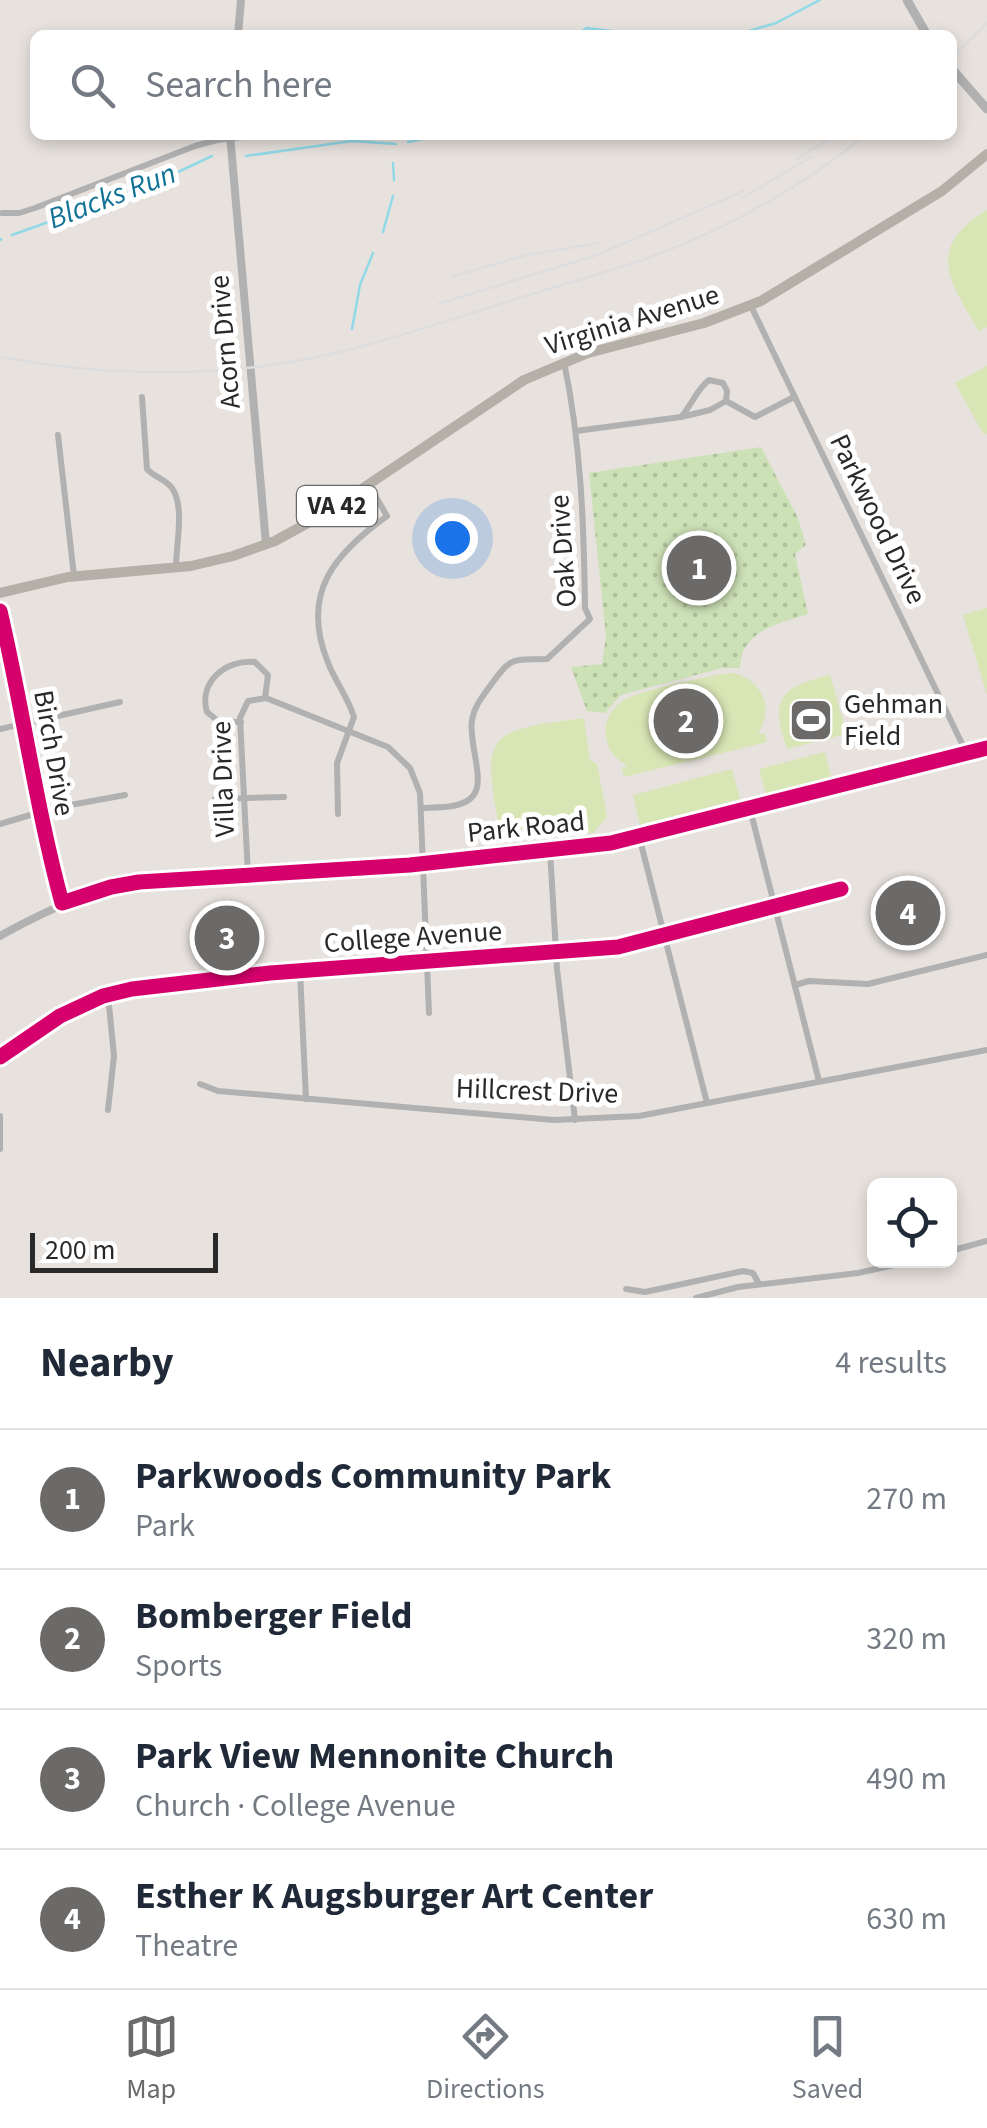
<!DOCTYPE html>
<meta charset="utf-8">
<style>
:root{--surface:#fff;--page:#f2f2f3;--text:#1f2937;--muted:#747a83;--line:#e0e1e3;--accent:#6c6a68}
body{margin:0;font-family:"Source Sans 3",sans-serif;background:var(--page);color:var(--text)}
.controls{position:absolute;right:30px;bottom:30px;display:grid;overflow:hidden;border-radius:15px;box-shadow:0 5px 15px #0003}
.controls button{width:90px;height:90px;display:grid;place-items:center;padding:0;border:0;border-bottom:2px solid var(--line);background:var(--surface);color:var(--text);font:50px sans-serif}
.scale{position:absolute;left:30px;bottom:25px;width:188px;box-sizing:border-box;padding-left:10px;border:5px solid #292929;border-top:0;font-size:28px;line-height:35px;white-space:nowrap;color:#292929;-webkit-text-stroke:8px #fff;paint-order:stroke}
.you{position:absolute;left:452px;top:538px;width:35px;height:35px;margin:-25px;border:8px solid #fff;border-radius:50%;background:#1a73e8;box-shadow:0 0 0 15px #1a73e833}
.badge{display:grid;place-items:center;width:65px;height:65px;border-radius:50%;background:var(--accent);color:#fff;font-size:32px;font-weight:700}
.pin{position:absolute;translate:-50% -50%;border:5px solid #fff;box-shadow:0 2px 10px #0006}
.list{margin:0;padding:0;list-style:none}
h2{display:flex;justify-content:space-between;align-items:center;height:130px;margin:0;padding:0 40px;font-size:42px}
h2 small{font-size:32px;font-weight:400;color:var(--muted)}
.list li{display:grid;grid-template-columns:65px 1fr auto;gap:30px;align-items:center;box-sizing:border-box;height:140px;padding:0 40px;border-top:2px solid var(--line)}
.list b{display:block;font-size:38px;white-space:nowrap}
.list p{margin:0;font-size:32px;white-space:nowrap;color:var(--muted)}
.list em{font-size:32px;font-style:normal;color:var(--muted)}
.icon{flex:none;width:55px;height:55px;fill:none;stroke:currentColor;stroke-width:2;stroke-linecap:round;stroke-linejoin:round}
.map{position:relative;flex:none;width:987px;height:1298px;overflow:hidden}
.search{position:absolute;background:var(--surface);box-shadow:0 5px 15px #0003;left:30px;right:30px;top:30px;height:110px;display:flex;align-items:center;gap:25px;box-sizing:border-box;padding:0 35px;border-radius:15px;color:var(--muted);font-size:38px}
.sheet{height:690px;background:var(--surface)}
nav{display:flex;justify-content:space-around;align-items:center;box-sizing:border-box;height:140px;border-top:2px solid var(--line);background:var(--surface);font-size:28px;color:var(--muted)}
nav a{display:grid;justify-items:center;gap:5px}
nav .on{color:var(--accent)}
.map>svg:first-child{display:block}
.grass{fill:url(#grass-dots)}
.pitch{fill:#d8e5b5}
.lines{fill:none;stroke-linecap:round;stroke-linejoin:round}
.stream{stroke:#92d9e8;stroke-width:2.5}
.minor{stroke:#b1b1b1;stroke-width:6}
.tertiary{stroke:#b1b1b1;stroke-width:8}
.secondary{stroke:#b1b1b1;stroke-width:9}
.primary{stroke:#b4b0a7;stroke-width:10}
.rail{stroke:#ddddde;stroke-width:2.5}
.cycleway-casing{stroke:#fff;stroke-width:21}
.cycleway{stroke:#d6006c;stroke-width:15}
.labels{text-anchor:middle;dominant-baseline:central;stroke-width:10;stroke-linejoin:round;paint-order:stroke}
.shield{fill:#fff;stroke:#696969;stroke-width:2.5}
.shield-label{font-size:25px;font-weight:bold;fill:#292929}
.street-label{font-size:28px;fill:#292929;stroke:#fff}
.poi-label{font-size:28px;fill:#292929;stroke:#fff;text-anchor:start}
.water-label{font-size:30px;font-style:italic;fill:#107396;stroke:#fff}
</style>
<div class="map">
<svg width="987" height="1298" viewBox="0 0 987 1298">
<defs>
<pattern id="grass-dots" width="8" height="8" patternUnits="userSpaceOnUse" patternTransform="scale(2.5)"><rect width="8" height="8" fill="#cde1b7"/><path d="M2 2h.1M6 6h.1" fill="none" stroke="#b0c19d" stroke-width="1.8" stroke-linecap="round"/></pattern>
</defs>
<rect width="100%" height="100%" fill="#e7e2de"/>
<!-- grass -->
<path class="grass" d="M 761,447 L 798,518 L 806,545 L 795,554 L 808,614 C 779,624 741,630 740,668 L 722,668 L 621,695 L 605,713 L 587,711 L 571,667 L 602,664 L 606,636 L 589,473 Z"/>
<!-- pitch -->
<g class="pitch">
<path d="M 987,210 L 987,327 L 979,331 C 949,281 925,248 987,210 Z"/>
<polygon points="987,366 987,433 984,435 955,383"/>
<polygon points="987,608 987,695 963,615"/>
<path d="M 734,673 C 763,681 774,708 758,734 L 765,733 L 767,742 L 624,777 L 622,768 L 628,766 C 616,759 607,750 606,736 C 604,723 610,710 621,702 C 635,691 715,674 734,673 Z"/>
<path d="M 830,675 L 846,731 L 842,735 L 787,749 C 769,698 781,687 830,675 Z"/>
<path d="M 584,718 L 590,760 L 597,764 L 607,817 L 593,833 L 547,834 L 546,829 L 500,832 C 481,733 485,731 584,718 Z"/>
<polygon points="825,752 832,779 766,796 759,769"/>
<polygon points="732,769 740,799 640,825 633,795"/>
</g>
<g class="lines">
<!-- stream -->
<g class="stream">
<polyline points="575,35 587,28 645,35"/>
<polyline points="735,35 776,23 820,0"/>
<polyline points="449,135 454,135"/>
<polyline points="408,142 442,135"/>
<polyline points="246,156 352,141 396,144"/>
<polyline points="393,163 394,180"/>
<polyline points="383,232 393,196"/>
<polyline points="12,235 144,188 212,156"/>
<polyline points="0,240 1,239"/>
<polyline points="352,329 360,285 373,253"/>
</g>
<!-- minor -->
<g class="minor">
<polyline points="2,213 19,213 35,208 195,146 217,140 258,135"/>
<polyline points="751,306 966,752"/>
<path d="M 142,397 L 147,469 C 154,477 165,479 172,488 C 185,506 176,545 176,567"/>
<polyline points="726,401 755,417 794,397"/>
<path d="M 576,431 L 681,417 C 691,406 697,389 709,380 L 723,383 L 727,391 L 726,401 L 710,410 L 681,417"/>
<polyline points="58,435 74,576"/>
<path d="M 0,611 C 23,709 36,807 62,903"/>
<path d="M 241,722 L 219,722 L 207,712 C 198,682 226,659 255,662 L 268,675 L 265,698"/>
<polyline points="0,729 120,702"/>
<polyline points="215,799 284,797"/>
<path d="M 421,808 C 437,807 462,809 473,796 C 486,781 468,742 472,720 C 474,707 482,697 490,686 C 512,656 510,660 547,659 L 590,619 L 585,608 C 584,525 581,443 564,362"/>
<polyline points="750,809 819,1081"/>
<path d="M 338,814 L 337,763 L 354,717 C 348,697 334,680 327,660 C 301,593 334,554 387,516 L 369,485"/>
<polyline points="0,824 54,808 125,795"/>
<polyline points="639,836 707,1103"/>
<polyline points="550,850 557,969 575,1120"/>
<polyline points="248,875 240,718 248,701 266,698 388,747 410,768 420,793 429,1013"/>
<polyline points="300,971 306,1099"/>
<polyline points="795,985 809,981 868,984 987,955"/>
<polyline points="0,1057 60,1016 103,996 132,989 270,973 618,947 841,889"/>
<polyline points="200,1084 218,1091 554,1120 639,1116 987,1050"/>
<polyline points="108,1110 114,1056 108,995"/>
<polyline points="0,1116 0,1149"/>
<polyline points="950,1251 987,1241"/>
<polyline points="626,1289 645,1292 743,1271 753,1273 759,1284"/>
<polyline points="696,1298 738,1287 858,1273 917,1260"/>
</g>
<!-- tertiary -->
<g class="tertiary">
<polyline points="238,35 241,0"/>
<polyline points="230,135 266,544"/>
<path d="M 0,936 C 52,907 99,886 158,880 L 410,865 L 611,843 L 987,748"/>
</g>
<!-- secondary -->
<g class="secondary">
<polyline points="907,0 927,35"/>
<polyline points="952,69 987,109"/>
</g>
<!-- primary -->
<polyline class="primary" points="0,593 68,577 191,566 233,556 275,541 326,513 524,380 588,353 704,323 761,301 942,191 987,154"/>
<!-- rail -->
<g class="rail">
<polyline points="952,57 987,23"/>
<polyline points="797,159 835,135"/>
<polyline points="742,198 811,157"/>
<polyline points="451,277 526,255 599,243"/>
<polyline points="438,304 597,255 744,191"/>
<path d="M 0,357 C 100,376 208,378 308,359 C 382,344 454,318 526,296 C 569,282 614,271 656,255 C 730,227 805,185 865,135"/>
</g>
<!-- cycleway casing -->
<g class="cycleway-casing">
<g id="cycleway">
<path d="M 0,611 C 23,709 36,807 62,903 L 111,887 L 139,882 L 410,865 L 611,843 L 987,748"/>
<polyline points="0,1057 60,1016 103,996 132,989 270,973 618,947 841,889"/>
</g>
</g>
<!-- cycleway -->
<use href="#cycleway" class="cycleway"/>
</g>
<!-- icons -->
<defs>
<g id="stadium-square" transform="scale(2.25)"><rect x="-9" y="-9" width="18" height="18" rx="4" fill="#6c6a68" stroke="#fff"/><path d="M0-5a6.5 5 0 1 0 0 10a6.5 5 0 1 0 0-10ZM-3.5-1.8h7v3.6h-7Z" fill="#fff"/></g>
</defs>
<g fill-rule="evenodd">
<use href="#stadium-square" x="811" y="720"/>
</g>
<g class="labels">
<!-- shield labels -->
<rect class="shield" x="297" y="486" width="80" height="40" rx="8"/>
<g class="shield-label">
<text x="337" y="506">VA 42</text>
</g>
<!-- street labels -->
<g class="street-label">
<text transform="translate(632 320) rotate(-17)">Virginia Avenue</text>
<text transform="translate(225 342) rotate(-95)">Acorn Drive</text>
<text transform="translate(878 519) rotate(64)">Parkwood Drive</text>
<text transform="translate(563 551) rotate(-94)">Oak Drive</text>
<text transform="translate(54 753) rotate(80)">Birch Drive</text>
<text transform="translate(223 779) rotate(-92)">Villa Drive</text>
<text transform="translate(526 827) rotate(-6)">Park Road</text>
<text transform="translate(413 937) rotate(-4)">College Avenue</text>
<text transform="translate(537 1091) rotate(2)">Hillcrest Drive</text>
</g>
<!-- poi labels -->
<g class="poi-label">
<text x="844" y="704">Gehman<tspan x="844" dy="32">Field</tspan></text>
</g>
<!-- water labels -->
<g class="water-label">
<text transform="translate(112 196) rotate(-21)">Blacks Run</text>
</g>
</g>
</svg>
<div class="controls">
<button><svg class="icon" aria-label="locate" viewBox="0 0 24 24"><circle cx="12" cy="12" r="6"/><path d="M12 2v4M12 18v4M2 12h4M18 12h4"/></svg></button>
</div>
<div class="scale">200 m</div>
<div class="you"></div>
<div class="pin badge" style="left:699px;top:568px">1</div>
<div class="pin badge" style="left:686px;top:721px">2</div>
<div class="pin badge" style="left:227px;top:938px">3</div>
<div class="pin badge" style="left:908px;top:913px">4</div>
<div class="search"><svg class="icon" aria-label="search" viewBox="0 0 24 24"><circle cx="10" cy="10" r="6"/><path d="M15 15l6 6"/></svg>Search here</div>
</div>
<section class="sheet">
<h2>Nearby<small>4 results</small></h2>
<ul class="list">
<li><span class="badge">1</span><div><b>Parkwoods Community Park</b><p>Park</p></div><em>270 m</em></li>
<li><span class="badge">2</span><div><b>Bomberger Field</b><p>Sports</p></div><em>320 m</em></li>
<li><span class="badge">3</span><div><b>Park View Mennonite Church</b><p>Church · College Avenue</p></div><em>490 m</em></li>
<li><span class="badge">4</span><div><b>Esther K Augsburger Art Center</b><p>Theatre</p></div><em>630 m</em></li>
</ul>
</section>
<nav>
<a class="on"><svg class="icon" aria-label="map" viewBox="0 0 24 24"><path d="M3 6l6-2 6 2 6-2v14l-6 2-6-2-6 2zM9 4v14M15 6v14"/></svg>Map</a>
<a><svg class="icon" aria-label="directions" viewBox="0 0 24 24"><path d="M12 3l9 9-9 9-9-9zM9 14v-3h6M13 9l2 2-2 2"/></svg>Directions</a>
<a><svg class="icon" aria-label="saved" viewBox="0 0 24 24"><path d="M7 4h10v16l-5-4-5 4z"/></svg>Saved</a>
</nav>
